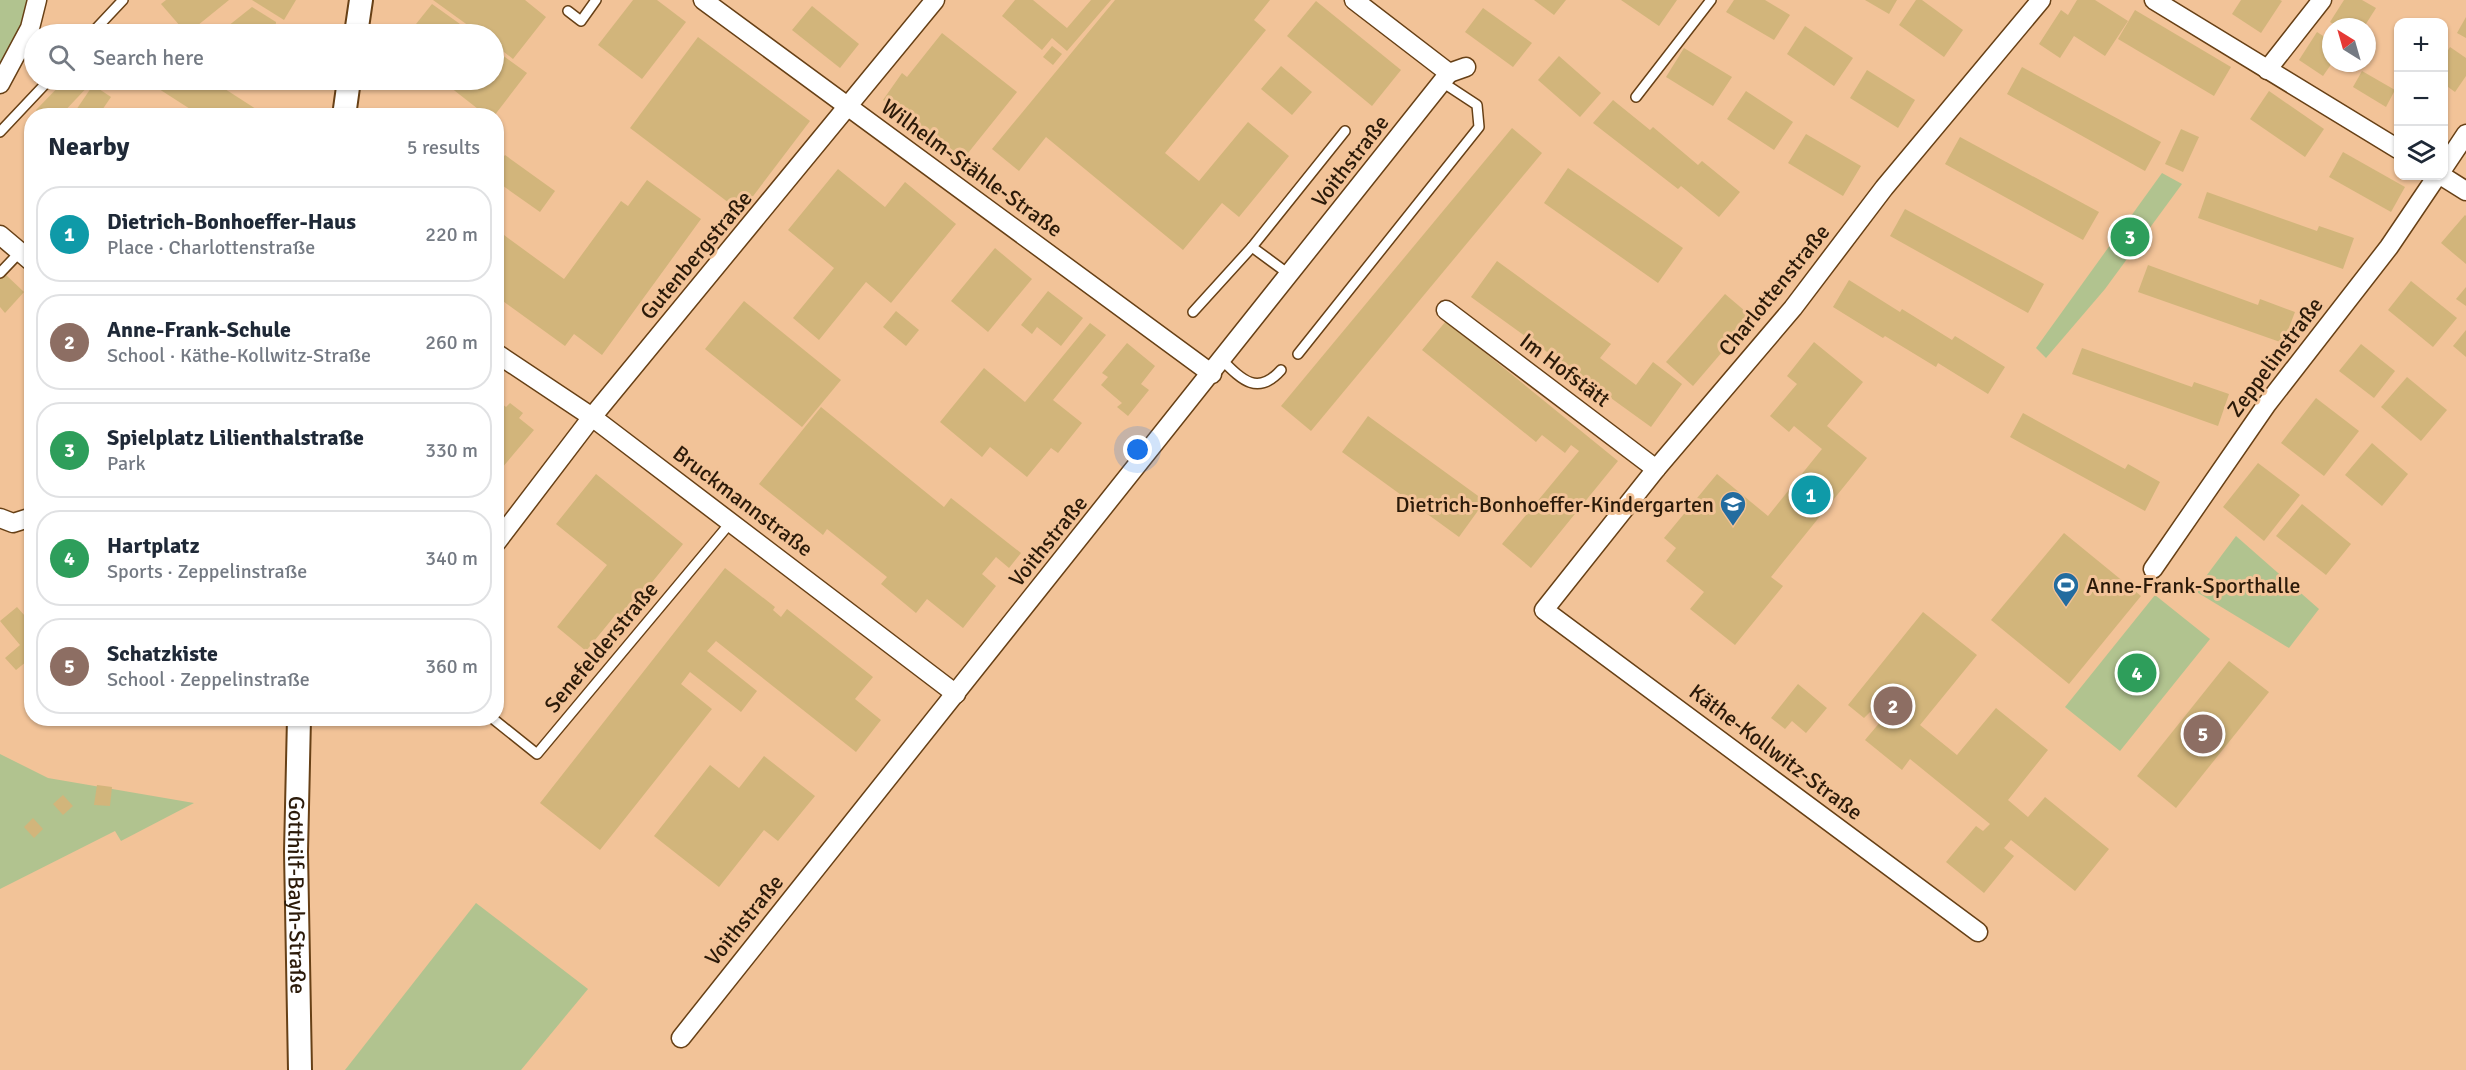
<!DOCTYPE html>
<meta charset="utf-8">
<style>
:root{--surface:#fff;--page:#f2f2f3;--text:#1f2937;--muted:#747a83;--line:#e0e1e3;--accent:#db2777}
body{margin:0;font-family:Signika,sans-serif;background:var(--page);color:var(--text)}
.controls{position:absolute;right:18px;top:18px;display:grid;overflow:hidden;border-radius:12px;box-shadow:0 2px 4px #0004}
.controls button{width:54px;height:54px;display:grid;place-items:center;padding:0;border:0;border-bottom:2px solid var(--line);background:var(--surface);color:var(--text);font:30px sans-serif}
.compass{position:absolute;left:2322px;top:18px;width:54px;height:54px;border-radius:50%;background:var(--surface);box-shadow:0 2px 4px #0004;rotate:323deg}
.you{position:absolute;left:1138px;top:450px;width:21px;height:21px;margin:-15px;border:4px solid #fff;border-radius:50%;background:#1a73e8;box-shadow:0 0 0 9px #1a73e833}
.badge{display:grid;place-items:center;width:39px;height:39px;border-radius:50%;background:var(--accent);color:#fff;font-size:20px;font-weight:700}
.pin{position:absolute;translate:-50% -50%;border:3px solid #fff;box-shadow:0 2px 6px #0006}
.list{margin:0;padding:0;list-style:none}
h2{display:flex;justify-content:space-between;align-items:center;height:78px;margin:0;padding:0 24px;font-size:26px}
h2 small{font-size:20px;font-weight:400;color:var(--muted)}
.list li{display:grid;grid-template-columns:39px 1fr auto;gap:18px;align-items:center;box-sizing:border-box;height:96px;margin:0 12px 12px;padding:0 12px;border:2px solid var(--line);border-radius:24px}
.list b{display:block;font-size:22px;white-space:nowrap}
.list p{margin:0;font-size:20px;white-space:nowrap;color:var(--muted)}
.list em{font-size:20px;font-style:normal;color:var(--muted)}
.icon{flex:none;width:33px;height:33px;fill:none;stroke:currentColor;stroke-width:2;stroke-linecap:round;stroke-linejoin:round}
.map{position:relative;flex:none;width:2466px;height:1070px;overflow:hidden}
.search{position:absolute;background:var(--surface);box-shadow:0 2px 4px #0004;left:24px;top:24px;width:480px;height:66px;display:flex;align-items:center;gap:15px;box-sizing:border-box;padding:0 21px;border-radius:33px;color:var(--muted);font-size:22px}
.panel{position:absolute;background:var(--surface);box-shadow:0 2px 4px #0004;left:24px;top:108px;width:480px;height:618px;border-radius:24px}
.map>svg:first-child{display:block}
.green{fill:#b1c38f}
.building{fill:#d2b57b}
.lines{fill:none;stroke-linecap:round;stroke-linejoin:round}
.service-casing{stroke:#674016;stroke-width:12}
.minor-casing{stroke:#674016;stroke-width:21}
.tertiary-casing{stroke:#674016;stroke-width:26}
.service{stroke:#fff;stroke-width:9}
.minor{stroke:#fff;stroke-width:18}
.tertiary{stroke:#fff;stroke-width:22}
.labels{text-anchor:middle;dominant-baseline:central;stroke-width:6;stroke-linejoin:round;paint-order:stroke}
.street-label{font-size:22px;fill:#2b1a09;stroke:#f2c398}
.poi-label{font-size:22px;fill:#2b1a09;stroke:#f2c398;text-anchor:end}
</style>
<div class="map">
<svg width="2466" height="1070" viewBox="0 0 2466 1070">
<rect width="100%" height="100%" fill="#f2c398"/>
<!-- green -->
<g class="green">
<polygon points="0,0 29,0 28,24 0,77"/>
<polygon points="2162,173 2182,184 2105,289 2046,358 2036,348"/>
<polygon points="2236,536 2319,609 2289,648 2195,591"/>
<polygon points="2155,595 2210,639 2120,751 2065,707"/>
<polygon points="0,754 48,778 194,803 121,841 115,831 0,889"/>
<polygon points="476,903 588,989 521,1070 345,1070"/>
</g>
<!-- building -->
<g class="building">
<polygon points="166,0 229,0 187,34 161,4"/>
<polygon points="252,0 296,0 284,20"/>
<polygon points="433,0 525,0 546,17 513,59 494,44 494,34 480,34"/>
<polygon points="633,0 657,0 686,22 642,79 598,45"/>
<polygon points="1015,0 1033,0 1067,28 1091,0 1111,0 1067,51 1052,38 1042,50 1002,16"/>
<polygon points="1115,0 1270,0 1254,20 1266,30 1165,153 1199,181 1248,122 1289,156 1239,217 1222,203 1183,250 1046,137 1019,171 992,149"/>
<polygon points="1534,0 1566,0 1554,15"/>
<polygon points="1621,0 1677,0 1659,26"/>
<polygon points="1734,0 1765,0 1790,15 1774,40 1726,12"/>
<polygon points="1865,0 1897,0 1889,14"/>
<polygon points="1916,0 1922,0 1963,30 1944,57 1899,25"/>
<polygon points="2077,0 2095,0 2128,21 2105,56 2074,36 2060,58 2039,44 2061,10 2068,15"/>
<polygon points="2241,0 2280,0 2282,1 2261,33 2232,14"/>
<polygon points="2344,0 2362,0 2376,8 2364,27 2338,27 2330,22"/>
<polygon points="1316,1 1401,70 1372,106 1287,36"/>
<polygon points="432,4 474,34 408,34"/>
<polygon points="812,6 859,44 840,68 792,30"/>
<polygon points="252,7 276,22 275,34 218,34"/>
<polygon points="1483,8 1532,43 1513,67 1465,32"/>
<polygon points="2135,10 2231,67 2214,96 2118,39"/>
<polygon points="2466,17 2466,38 2457,33"/>
<polygon points="1805,26 1853,58 1834,86 1787,54"/>
<polygon points="2317,32 2331,41 2332,63 2323,76 2299,60"/>
<polygon points="942,33 1017,92 964,158 883,100 902,73 907,77"/>
<polygon points="698,37 810,121 741,212 630,128"/>
<polygon points="1052,46 1062,54 1053,65 1043,57"/>
<polygon points="2450,47 2466,58 2466,76 2455,92 2444,84 2444,57"/>
<polygon points="1684,48 1732,77 1713,106 1666,77"/>
<polygon points="494,49 527,73 494,116 487,116 441,80 494,80"/>
<polygon points="1559,56 1601,93 1580,117 1538,80"/>
<polygon points="1281,66 1312,92 1292,115 1261,89"/>
<polygon points="2022,67 2161,142 2145,171 2007,94"/>
<polygon points="1867,70 1915,100 1898,128 1850,98"/>
<polygon points="2362,71 2395,90 2386,107 2353,87"/>
<polygon points="65,80 93,81 60,116 42,116 36,110"/>
<polygon points="145,80 211,80 267,116 201,116"/>
<polygon points="254,80 270,80 269,88"/>
<polygon points="93,85 111,97 98,116 72,116"/>
<polygon points="1746,91 1793,122 1774,150 1727,119"/>
<polygon points="2269,91 2324,129 2305,157 2250,119"/>
<polygon points="1613,100 1650,130 1653,127 1698,165 1702,161 1740,192 1719,217 1681,186 1678,189 1593,123"/>
<polygon points="1512,128 1542,153 1311,431 1281,406"/>
<polygon points="2181,129 2199,137 2183,172 2165,164"/>
<polygon points="1806,134 1861,166 1843,196 1788,163"/>
<polygon points="1960,137 2099,212 2083,240 1945,164"/>
<polygon points="2343,152 2405,187 2391,212 2329,177"/>
<polygon points="505,155 555,191 540,212 496,181 496,167"/>
<polygon points="1568,168 1683,248 1658,283 1544,203"/>
<polygon points="838,169 885,207 905,182 956,224 891,303 866,282 819,340 793,318 834,268 788,230"/>
<polygon points="647,180 701,219 602,355 574,334 565,346 496,296 496,246 504,235 564,279 621,201 628,206"/>
<polygon points="2207,192 2317,231 2319,226 2354,238 2343,269 2198,218"/>
<polygon points="1905,209 2044,284 2028,313 1890,236"/>
<polygon points="2465,215 2466,216 2466,264 2441,243"/>
<polygon points="995,248 1032,279 988,332 951,301"/>
<polygon points="1497,261 1611,344 1600,358 1636,385 1653,362 1682,384 1651,427 1471,297"/>
<polygon points="2148,265 2258,305 2260,299 2295,312 2283,343 2138,292"/>
<polygon points="5,274 24,292 5,313 0,307 0,279"/>
<polygon points="1849,280 1900,312 1902,309 1952,340 1955,336 2005,367 1988,394 1938,363 1936,367 1885,336 1883,338 1833,307"/>
<polygon points="2411,281 2457,318 2433,347 2388,310"/>
<polygon points="2466,287 2466,306 2456,299"/>
<polygon points="1048,291 1083,318 1061,346 1037,327 1032,334 1021,325"/>
<polygon points="1725,294 1752,317 1693,386 1666,362"/>
<polygon points="744,301 841,380 802,427 705,349"/>
<polygon points="896,311 919,330 906,346 883,327"/>
<polygon points="1446,321 1618,461 1531,568 1502,544 1579,451 1571,445 1565,453 1542,435 1536,442 1422,350"/>
<polygon points="1090,323 1106,335 1053,400 1082,423 1058,453 1051,448 1027,477 990,447 982,457 940,422 984,368 1025,402"/>
<polygon points="2466,330 2466,357 2453,346"/>
<polygon points="1814,342 1863,382 1827,426 1867,458 1771,577 1783,586 1735,645 1690,609 1704,592 1666,561 1676,548 1664,538 1717,474 1768,516 1822,449 1794,426 1789,432 1770,416 1797,384 1787,376"/>
<polygon points="1127,343 1155,366 1141,384 1149,390 1128,416 1117,407 1122,403 1101,385 1108,377 1102,373"/>
<polygon points="2361,344 2395,371 2374,398 2339,371"/>
<polygon points="2082,348 2192,387 2194,382 2229,394 2218,426 2072,374"/>
<polygon points="2407,377 2447,410 2421,441 2381,407"/>
<polygon points="2316,398 2359,431 2324,476 2281,443"/>
<polygon points="496,399 506,407 510,403 523,413 519,418 534,430 496,475"/>
<polygon points="821,407 944,507 951,498 1021,553 1009,568 996,557 982,574 996,586 963,628 927,599 916,613 881,584 887,577 827,529 823,535 759,484"/>
<polygon points="2023,413 2125,469 2128,464 2160,482 2145,511 2010,437"/>
<polygon points="1368,416 1485,501 1459,537 1342,452"/>
<polygon points="2372,443 2408,474 2382,506 2345,475"/>
<polygon points="2258,463 2300,495 2264,541 2223,507"/>
<polygon points="596,474 683,544 623,618 617,613 586,651 557,627 607,565 556,524"/>
<polygon points="2302,504 2351,544 2326,575 2276,536"/>
<polygon points="2064,533 2141,596 2069,684 1991,620"/>
<polygon points="725,568 775,607 773,610 781,617 787,609 873,677 855,699 881,720 856,752 716,641 707,651 757,691 741,712 690,672 681,684 712,709 600,850 540,803"/>
<polygon points="17,607 32,624 32,657 16,670 5,658 20,645 0,621"/>
<polygon points="1923,612 1977,655 1920,725 1957,755 1996,708 2048,750 2008,800 2028,817 2045,797 2109,849 2075,891 2011,840 2004,848 2014,856 1984,893 1946,862 1976,826 1983,831 1990,824 1910,759 1902,770 1865,740 1881,721 1870,712 1864,718 1848,705"/>
<polygon points="2229,661 2269,692 2176,808 2137,776"/>
<polygon points="1798,684 1827,708 1806,733 1792,721 1785,729 1771,718"/>
<polygon points="764,756 815,796 778,841 764,830 719,887 654,836 710,765 739,788"/>
<polygon points="97,785 112,787 110,806 94,805"/>
<polygon points="63,795 73,806 63,815 53,804"/>
<polygon points="33,818 43,829 34,838 24,827"/>
</g>
<g class="lines">
<!-- service casing -->
<g class="service-casing">
<g id="service">
<polyline points="568,11 581,21 596,0"/>
<polyline points="91,34 123,0"/>
<polyline points="1636,97 1711,0"/>
<polyline points="0,132 49,80"/>
<polyline points="0,273 20,252"/>
<polyline points="1290,275 1252,247 1345,131"/>
<polyline points="1193,312 1252,247"/>
<polyline points="1298,354 1479,127 1477,105 1442,82"/>
<path d="M 1223,361 C 1242,380 1258,396 1281,370"/>
<polyline points="492,718 537,754 731,522"/>
</g>
</g>
<!-- minor casing -->
<g class="minor-casing">
<g id="minor">
<polyline points="703,0 1212,374"/>
<polyline points="1354,0 1449,73 1466,67"/>
<polyline points="2154,0 2398,149"/>
<polyline points="2267,70 2322,0"/>
<polyline points="0,84 30,28 37,0"/>
<polyline points="2444,167 2466,134"/>
<polyline points="2442,176 2466,191"/>
<polyline points="0,235 32,262"/>
<polyline points="1446,310 1656,469"/>
<polyline points="496,353 592,417 956,694"/>
<polyline points="0,518 13,523 32,517"/>
<polyline points="496,543 592,417 935,0"/>
<polyline points="2153,569 2267,404 2389,247 2437,176"/>
<polyline points="1978,932 1544,610 1656,469 1793,308 1884,188 2041,0"/>
<polyline points="681,1038 1449,73"/>
</g>
</g>
<!-- tertiary casing -->
<g class="tertiary-casing">
<g id="tertiary">
<polyline points="356,34 361,0"/>
<polyline points="344,116 349,80"/>
<path id="s1" d="M 299,718 L 296,852 L 300,1070"/>
</g>
</g>
<!-- service -->
<use href="#service" class="service"/>
<!-- minor -->
<use href="#minor" class="minor"/>
<!-- tertiary -->
<use href="#tertiary" class="tertiary"/>
</g>
<!-- icons -->
<defs>
<g id="school-pin" transform="scale(1.35)"><path d="M0 17L-7.5 6A9.5 9.5 0 1 1 7.5 6Z" fill="#236c9f" stroke="#f2c398"/><path d="M0-5L7-2L0 1L-7-2ZM-4 1L0 2.5L4 1V4Q0 6-4 4Z" fill="#fff"/></g>
<g id="stadium-pin" transform="scale(1.35)"><path d="M0 17L-7.5 6A9.5 9.5 0 1 1 7.5 6Z" fill="#236c9f" stroke="#f2c398"/><path d="M0-5a6.5 5 0 1 0 0 10a6.5 5 0 1 0 0-10ZM-3.5-1.8h7v3.6h-7Z" fill="#fff"/></g>
</defs>
<g fill-rule="evenodd">
<use href="#school-pin" x="1733" y="504"/>
<use href="#stadium-pin" x="2066" y="585"/>
</g>
<g class="labels">
<!-- street labels -->
<g class="street-label">
<text transform="translate(1350 161) rotate(-52)">Voithstraße</text>
<text transform="translate(972 168) rotate(36)">Wilhelm-Stähle-Straße</text>
<text transform="translate(696 255) rotate(-50)">Gutenbergstraße</text>
<text transform="translate(1774 290) rotate(-51)">Charlottenstraße</text>
<text transform="translate(2275 357) rotate(-53)">Zeppelinstraße</text>
<text transform="translate(1565 370) rotate(37)">Im Hofstätt</text>
<text transform="translate(743 501) rotate(37)">Bruckmannstraße</text>
<text transform="translate(1048 541) rotate(-51)">Voithstraße</text>
<text transform="translate(601 647) rotate(-50)">Senefelderstraße</text>
<text transform="translate(1776 752) rotate(37)">Käthe-Kollwitz-Straße</text>
<text stroke="none"><textPath href="#s1" startOffset="177">Gotthilf-Bayh-Straße</textPath></text>
<text transform="translate(744 920) rotate(-51)">Voithstraße</text>
</g>
<!-- poi labels -->
<g class="poi-label">
<text x="1714" y="504">Dietrich-Bonhoeffer-Kindergarten</text>
<text x="2086" y="585" text-anchor="start">Anne-Frank-Sporthalle</text>
</g>
</g>
</svg>
<div class="controls">
<button>+</button>
<button>−</button>
<button><svg class="icon" aria-label="layers" viewBox="0 0 24 24"><path d="M12 4l9 5-9 5-9-5zM3 14l9 5 9-5"/></svg></button>
</div>
<svg class="compass" viewBox="-18 -18 36 36"><path d="M0-13l5 13h-10z" fill="#e53935"/><path d="M0 13l5-13h-10z" fill="#747a83"/></svg>
<div class="you"></div>
<div class="pin badge" style="left:1811px;top:495px;background:#0f9aa8">1</div>
<div class="pin badge" style="left:1893px;top:706px;background:#8d6e63">2</div>
<div class="pin badge" style="left:2130px;top:237px;background:#2e9e5b">3</div>
<div class="pin badge" style="left:2137px;top:673px;background:#2e9e5b">4</div>
<div class="pin badge" style="left:2203px;top:734px;background:#8d6e63">5</div>
<div class="search"><svg class="icon" aria-label="search" viewBox="0 0 24 24"><circle cx="10" cy="10" r="6"/><path d="M15 15l6 6"/></svg>Search here</div>
<section class="panel">
<h2>Nearby<small>5 results</small></h2>
<ul class="list">
<li><span class="badge" style="background:#0f9aa8">1</span><div><b>Dietrich-Bonhoeffer-Haus</b><p>Place · Charlottenstraße</p></div><em>220 m</em></li>
<li><span class="badge" style="background:#8d6e63">2</span><div><b>Anne-Frank-Schule</b><p>School · Käthe-Kollwitz-Straße</p></div><em>260 m</em></li>
<li><span class="badge" style="background:#2e9e5b">3</span><div><b>Spielplatz Lilienthalstraße</b><p>Park</p></div><em>330 m</em></li>
<li><span class="badge" style="background:#2e9e5b">4</span><div><b>Hartplatz</b><p>Sports · Zeppelinstraße</p></div><em>340 m</em></li>
<li><span class="badge" style="background:#8d6e63">5</span><div><b>Schatzkiste</b><p>School · Zeppelinstraße</p></div><em>360 m</em></li>
</ul>
</section>
</div>
